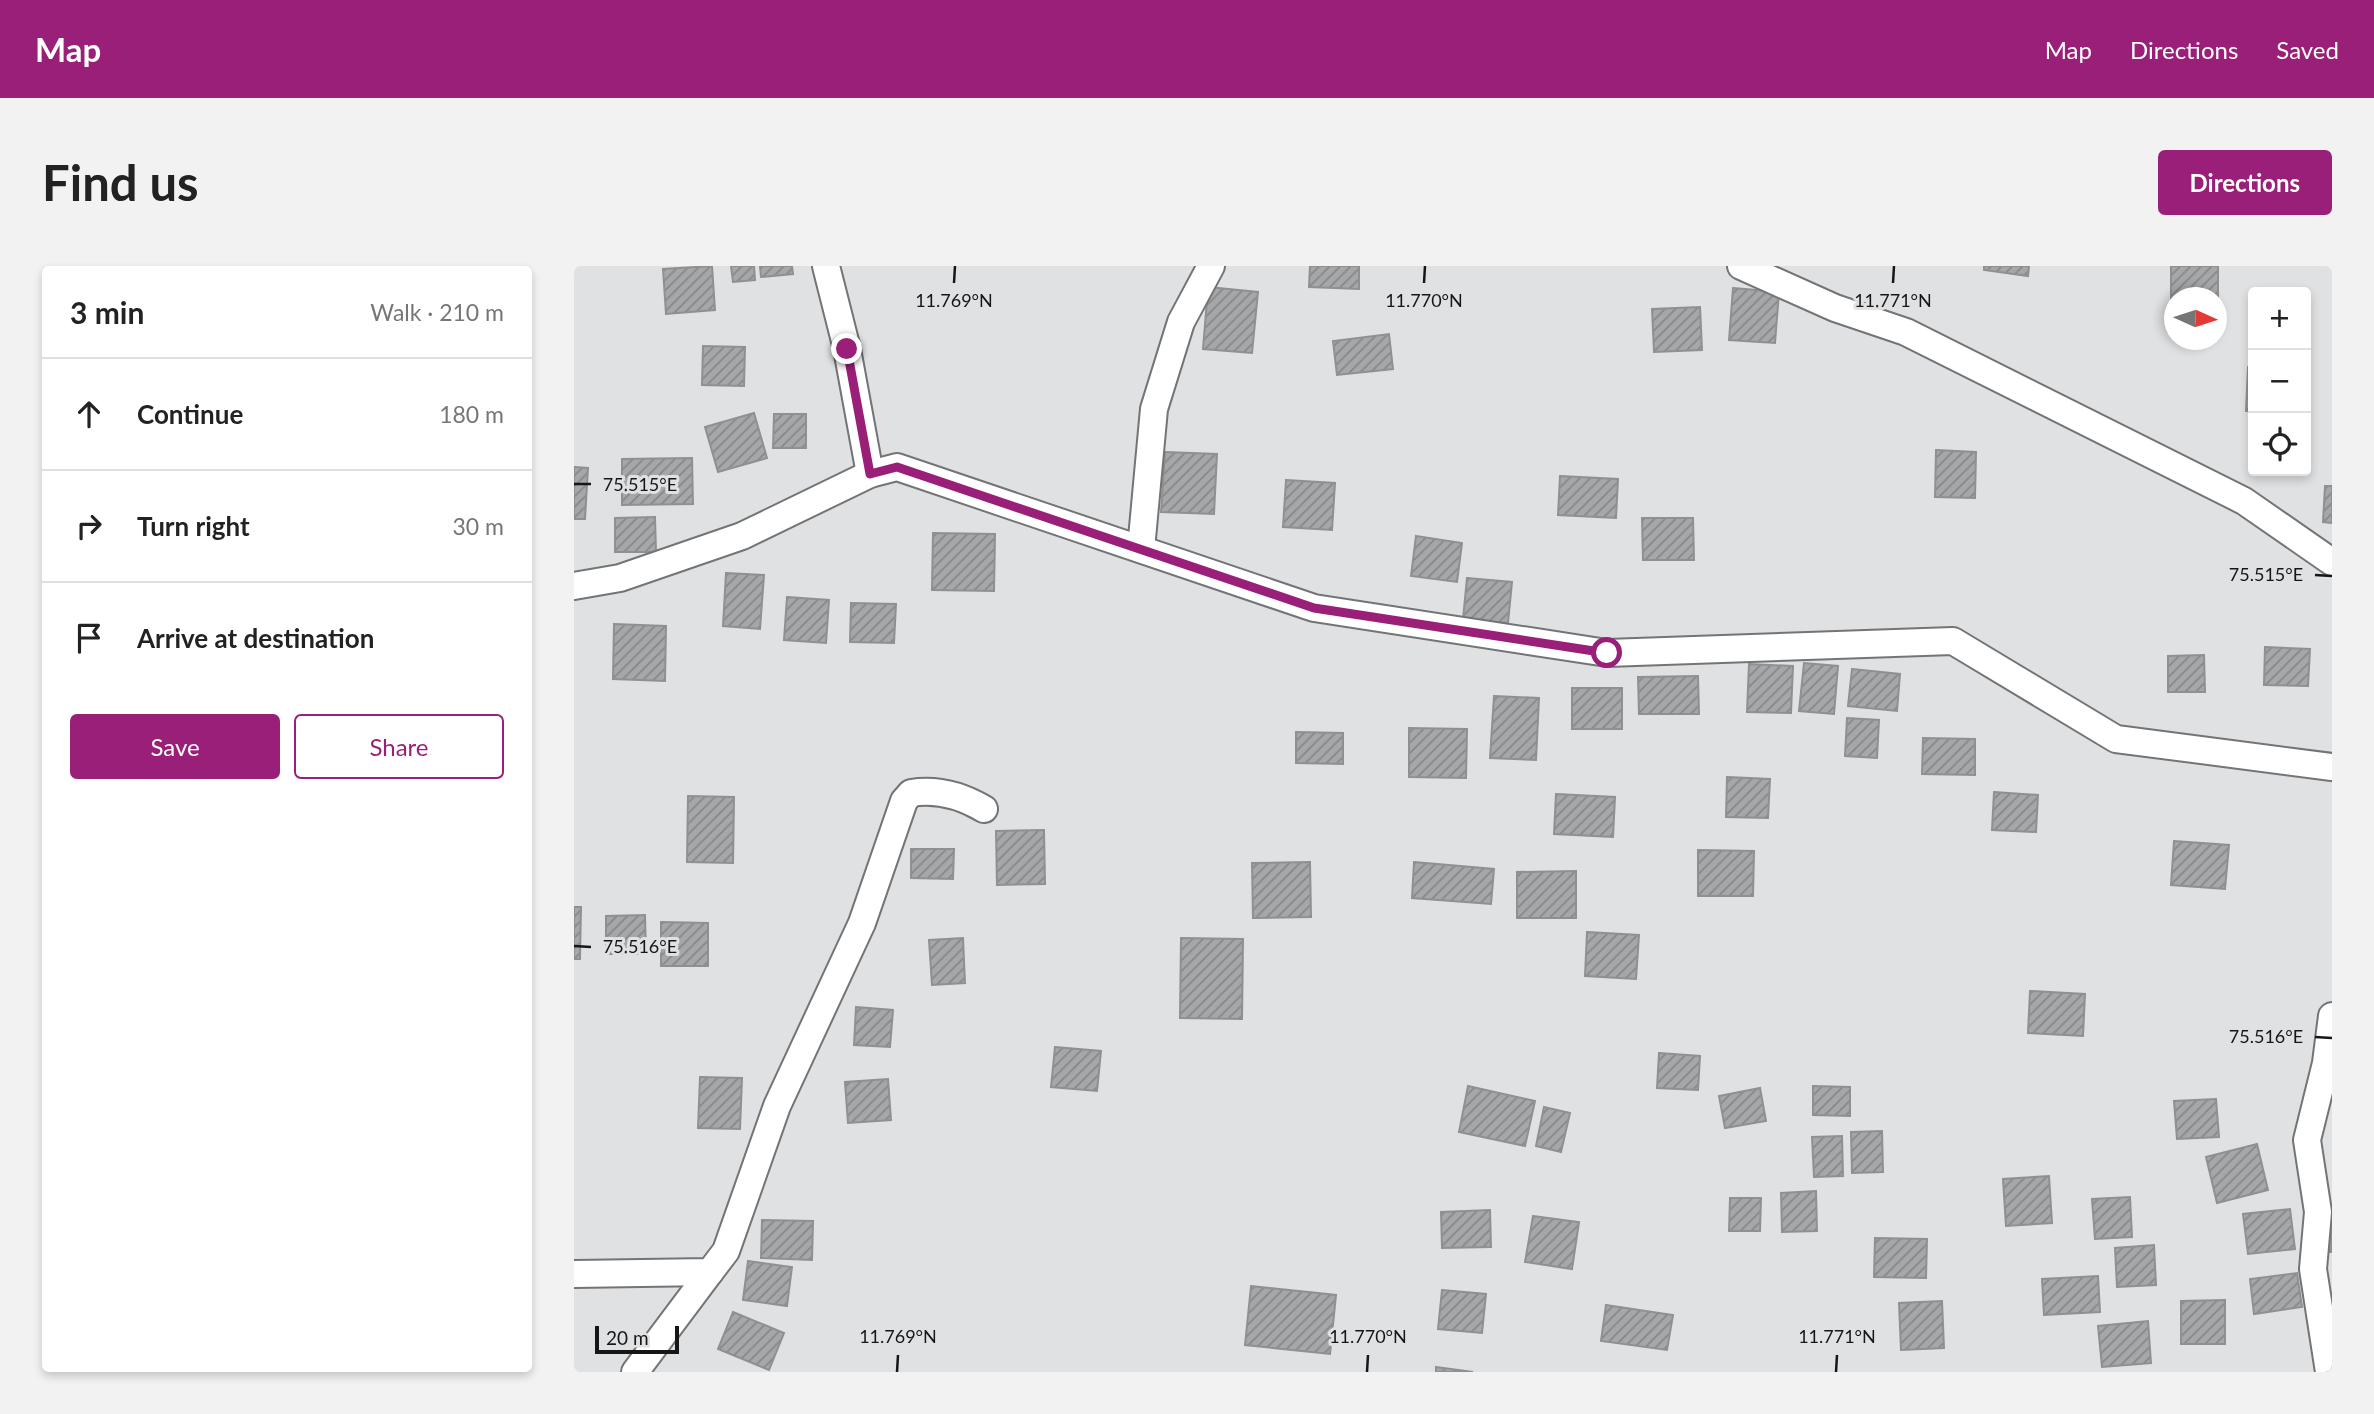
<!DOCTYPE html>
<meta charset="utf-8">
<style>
:root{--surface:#fff;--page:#f2f2f2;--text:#222;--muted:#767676;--line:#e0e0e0;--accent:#9a1f78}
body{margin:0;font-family:Lato,sans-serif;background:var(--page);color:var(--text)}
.controls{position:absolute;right:21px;top:21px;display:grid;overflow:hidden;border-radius:7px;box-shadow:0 4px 10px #0003}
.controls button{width:63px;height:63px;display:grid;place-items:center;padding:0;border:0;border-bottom:2px solid var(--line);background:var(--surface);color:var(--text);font:35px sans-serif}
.compass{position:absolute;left:1590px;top:21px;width:63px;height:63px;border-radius:50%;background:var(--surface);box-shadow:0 4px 10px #0003;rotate:93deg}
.scale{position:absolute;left:21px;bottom:18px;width:84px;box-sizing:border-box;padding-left:7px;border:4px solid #161617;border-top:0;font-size:19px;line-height:24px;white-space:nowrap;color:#161617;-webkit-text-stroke:5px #e0e1e3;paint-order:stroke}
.stop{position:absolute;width:21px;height:21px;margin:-16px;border:5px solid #9a1f78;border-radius:50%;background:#fff}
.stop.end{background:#9a1f78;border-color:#fff;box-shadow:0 2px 7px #0008}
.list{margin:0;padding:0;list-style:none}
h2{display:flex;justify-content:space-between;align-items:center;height:91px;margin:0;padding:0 28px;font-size:30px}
h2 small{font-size:23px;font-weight:400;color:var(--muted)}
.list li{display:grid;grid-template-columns:46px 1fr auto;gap:21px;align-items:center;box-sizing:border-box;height:112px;padding:0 28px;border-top:2px solid var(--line)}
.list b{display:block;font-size:26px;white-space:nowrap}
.list em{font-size:23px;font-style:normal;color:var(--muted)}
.actions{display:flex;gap:14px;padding:21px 28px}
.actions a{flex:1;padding:16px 0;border:2px solid var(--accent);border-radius:7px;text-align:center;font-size:24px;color:var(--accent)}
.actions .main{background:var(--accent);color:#fff}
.icon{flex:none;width:38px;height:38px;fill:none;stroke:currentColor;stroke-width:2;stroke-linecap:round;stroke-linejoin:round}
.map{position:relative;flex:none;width:1758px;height:1106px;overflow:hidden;border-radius:7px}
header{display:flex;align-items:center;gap:42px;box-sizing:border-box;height:98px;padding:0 35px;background:var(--accent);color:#fff}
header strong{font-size:33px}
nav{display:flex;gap:38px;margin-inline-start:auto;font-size:24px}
.intro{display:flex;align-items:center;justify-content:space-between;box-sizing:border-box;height:168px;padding:0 42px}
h1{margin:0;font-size:49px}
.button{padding:18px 32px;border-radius:7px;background:var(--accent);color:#fff;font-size:24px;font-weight:700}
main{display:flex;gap:42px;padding:0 42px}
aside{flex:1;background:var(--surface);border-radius:7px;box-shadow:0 4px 10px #0003}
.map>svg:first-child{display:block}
.building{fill:url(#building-hatch);stroke:#8f9092;stroke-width:2}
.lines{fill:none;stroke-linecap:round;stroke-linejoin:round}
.street-casing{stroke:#737475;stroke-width:30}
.street{stroke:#fff;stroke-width:26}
.route{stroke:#9a1f78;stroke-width:9}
.ticks{fill:none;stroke:#161617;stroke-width:2.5}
.ticks-label{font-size:18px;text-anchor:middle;fill:#161617;stroke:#e0e1e3;stroke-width:6;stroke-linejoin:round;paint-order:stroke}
</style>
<header>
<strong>Map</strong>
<nav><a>Map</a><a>Directions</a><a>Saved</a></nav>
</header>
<div class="intro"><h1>Find us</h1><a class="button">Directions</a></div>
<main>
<aside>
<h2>3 min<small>Walk · 210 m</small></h2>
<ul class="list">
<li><svg class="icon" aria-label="ahead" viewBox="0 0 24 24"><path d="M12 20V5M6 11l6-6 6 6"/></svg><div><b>Continue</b></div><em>180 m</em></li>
<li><svg class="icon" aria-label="right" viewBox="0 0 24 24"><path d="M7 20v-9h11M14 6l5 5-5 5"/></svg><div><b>Turn right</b></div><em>30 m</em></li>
<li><svg class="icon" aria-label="arrive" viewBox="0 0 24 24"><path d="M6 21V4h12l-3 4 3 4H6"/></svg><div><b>Arrive at destination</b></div></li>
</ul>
<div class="actions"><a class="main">Save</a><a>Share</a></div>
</aside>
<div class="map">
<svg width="1758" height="1106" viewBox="0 0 1758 1106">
<defs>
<pattern id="building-hatch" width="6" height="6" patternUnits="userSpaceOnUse" patternTransform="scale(1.75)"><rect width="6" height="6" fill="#a5a7a8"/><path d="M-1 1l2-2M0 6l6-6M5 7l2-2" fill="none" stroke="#858788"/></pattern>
</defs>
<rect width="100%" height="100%" fill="#e0e1e3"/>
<!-- building -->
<g class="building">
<polygon points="138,0 141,44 92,48 89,3"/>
<polygon points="157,0 180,0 181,14 159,16"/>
<polygon points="186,0 218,0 219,8 187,11"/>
<polygon points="736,0 785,0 785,23 735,21"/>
<polygon points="1410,0 1455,0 1454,10 1410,4"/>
<polygon points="1597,0 1644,0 1644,37 1643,32 1601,32 1601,37 1597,37"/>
<polygon points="634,21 684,26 678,87 629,83"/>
<polygon points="1159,22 1205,26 1201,77 1155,74"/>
<polygon points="1126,41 1128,84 1080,86 1078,43"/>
<polygon points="815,68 819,103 763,109 759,75"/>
<polygon points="129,80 171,81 170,120 128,119"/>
<polygon points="1674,101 1679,101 1679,145 1672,145"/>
<polygon points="180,147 193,192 144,206 131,161"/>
<polygon points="200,148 232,148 232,182 199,182"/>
<polygon points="1362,184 1402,186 1401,232 1361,231"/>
<polygon points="591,186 643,188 640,248 587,246"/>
<polygon points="118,192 119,238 48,239 48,193"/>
<polygon points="0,201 14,202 11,253 0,253"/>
<polygon points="986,210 1044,213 1042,252 984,249"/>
<polygon points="712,214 761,217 758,264 709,261"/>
<polygon points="1751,220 1758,220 1758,257 1749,256"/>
<polygon points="81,251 82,286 41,286 41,252"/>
<polygon points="1068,252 1119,252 1120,294 1069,294"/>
<polygon points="359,267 421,268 420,325 358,324"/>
<polygon points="842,270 888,277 883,316 837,310"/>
<polygon points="152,307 190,309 186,363 149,360"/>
<polygon points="893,312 938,316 934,357 889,353"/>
<polygon points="213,331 255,334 252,377 210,374"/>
<polygon points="277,337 322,338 320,377 276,376"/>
<polygon points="40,358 92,360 91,415 39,413"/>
<polygon points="1691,381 1736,383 1734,420 1690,419"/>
<polygon points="1630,389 1631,426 1594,426 1594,390"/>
<polygon points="1230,397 1264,400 1260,448 1225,445"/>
<polygon points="1175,398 1219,400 1217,447 1173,446"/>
<polygon points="1278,403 1326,408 1323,445 1274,440"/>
<polygon points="1124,410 1125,448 1065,448 1064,411"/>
<rect x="998" y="422" width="50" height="41"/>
<polygon points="920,430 965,432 962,494 916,492"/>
<polygon points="1273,452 1305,454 1303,492 1271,490"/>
<polygon points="835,462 893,463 892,512 835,511"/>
<polygon points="722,466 769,467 769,498 722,497"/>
<polygon points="1349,472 1401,473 1401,509 1348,508"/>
<polygon points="1153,511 1196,513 1194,552 1152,551"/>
<polygon points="1420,526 1464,529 1462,566 1418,564"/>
<polygon points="982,528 1041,531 1039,571 980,568"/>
<polygon points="114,530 160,531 159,597 113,596"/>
<polygon points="470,564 471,618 423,619 422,565"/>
<polygon points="1600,575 1655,579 1651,623 1597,619"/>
<polygon points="337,583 380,583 379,613 337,612"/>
<polygon points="1124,584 1180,585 1179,630 1124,630"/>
<polygon points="736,596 737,651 679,652 678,597"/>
<polygon points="840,596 920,603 917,638 838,632"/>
<polygon points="1002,605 1002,652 943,652 943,606"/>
<polygon points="0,641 7,641 6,693 0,693"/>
<polygon points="71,649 72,688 32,688 32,650"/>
<polygon points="87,656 134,657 134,700 87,700"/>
<polygon points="1013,666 1065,669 1062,713 1011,710"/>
<polygon points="389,672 391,717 358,719 355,674"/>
<polygon points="607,672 669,673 668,753 606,752"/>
<polygon points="1456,725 1511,728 1509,770 1454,767"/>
<polygon points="282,741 319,744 316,781 280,779"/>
<polygon points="481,781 527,785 523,825 477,821"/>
<polygon points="1085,787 1126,790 1124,824 1083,822"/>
<polygon points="126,811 168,812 166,863 124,862"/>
<polygon points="314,813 317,854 274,857 271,816"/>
<polygon points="894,820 961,835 951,880 885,866"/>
<polygon points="1239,820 1276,821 1276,850 1239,849"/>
<polygon points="1186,822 1192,855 1151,862 1145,830"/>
<polygon points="1642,833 1645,871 1603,873 1600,835"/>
<polygon points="970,841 996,847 987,886 962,880"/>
<polygon points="1308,865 1309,906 1278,907 1277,866"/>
<polygon points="1268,870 1269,910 1240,911 1238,871"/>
<polygon points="1683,878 1694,924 1643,937 1632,891"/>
<polygon points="1475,910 1478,957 1432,960 1429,913"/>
<polygon points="1242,925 1243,965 1208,966 1207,927"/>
<polygon points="1556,931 1558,971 1521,973 1518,933"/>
<polygon points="1156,932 1187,932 1186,965 1155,965"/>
<polygon points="1754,942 1758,942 1758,986 1756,986"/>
<polygon points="1716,943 1721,983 1674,988 1669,948"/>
<polygon points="916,944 917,981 868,982 867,946"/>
<polygon points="959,950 1005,956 998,1003 951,996"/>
<polygon points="188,954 239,955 238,994 187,992"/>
<polygon points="1301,972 1353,973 1352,1012 1300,1011"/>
<polygon points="1580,979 1582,1019 1543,1021 1541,982"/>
<polygon points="174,995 218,1001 213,1040 169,1034"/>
<polygon points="1723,1007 1728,1041 1680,1048 1676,1013"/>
<polygon points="1524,1010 1526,1046 1470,1049 1468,1013"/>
<polygon points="677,1020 762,1029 756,1088 671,1079"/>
<polygon points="868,1024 912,1028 908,1067 864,1063"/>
<polygon points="1651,1034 1651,1078 1607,1078 1607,1035"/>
<polygon points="1368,1035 1370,1082 1327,1084 1325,1037"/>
<polygon points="1032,1039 1099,1049 1093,1084 1027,1075"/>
<polygon points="159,1046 210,1067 195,1104 144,1083"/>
<polygon points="1574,1055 1577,1097 1528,1101 1524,1060"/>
<polygon points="862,1101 899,1106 862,1106"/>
</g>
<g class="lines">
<!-- street casing -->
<g class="street-casing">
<g id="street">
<polyline points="252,0 273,83 296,208"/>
<polyline points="1167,0 1261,42 1332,66 1670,235 1758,296"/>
<polyline points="567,283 580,143 607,56 637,0"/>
<polyline points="0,320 46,312 168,270 296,208 323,201 740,342 1033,387 1379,375 1542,473 1758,501"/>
<path d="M 0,1008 L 136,1006 L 152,985 L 203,840 L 288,657 L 330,535 L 337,527 C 362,523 388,530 410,543"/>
<polyline points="61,1106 136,1006"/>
<polyline points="1755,1106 1739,1003 1744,946 1733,874 1752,797 1758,750"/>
</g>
</g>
<!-- street -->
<use href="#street" class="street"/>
</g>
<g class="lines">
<!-- route -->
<polyline class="route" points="273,83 296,208 323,201 740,342 1033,387"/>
</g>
<!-- ticks -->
<path class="ticks" d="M 380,17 L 381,0M 850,17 L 851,0M 1319,17 L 1320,0M 0,218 L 17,218M 1741,309 L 1758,310M 0,680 L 17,681M 1741,771 L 1758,772M 323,1106 L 324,1089M 793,1106 L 794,1089M 1262,1106 L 1263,1089"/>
<g class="ticks-label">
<text x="380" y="41">11.769°N</text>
<text x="850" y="41">11.770°N</text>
<text x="1319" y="41">11.771°N</text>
<text x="66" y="225">75.515°E</text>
<text x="1692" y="315">75.515°E</text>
<text x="66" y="687">75.516°E</text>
<text x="1692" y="777">75.516°E</text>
<text x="324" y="1077">11.769°N</text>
<text x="794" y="1077">11.770°N</text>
<text x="1263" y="1077">11.771°N</text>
</g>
</svg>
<div class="controls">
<button>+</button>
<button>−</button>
<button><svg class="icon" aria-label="locate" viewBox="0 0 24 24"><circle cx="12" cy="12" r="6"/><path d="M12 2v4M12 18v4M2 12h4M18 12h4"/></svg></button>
</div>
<svg class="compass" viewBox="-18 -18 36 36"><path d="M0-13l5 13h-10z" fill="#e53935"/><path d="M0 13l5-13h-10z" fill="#767676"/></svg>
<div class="scale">20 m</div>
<div class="stop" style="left:1033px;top:387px"></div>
<div class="stop end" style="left:273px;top:83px"></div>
</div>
</main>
